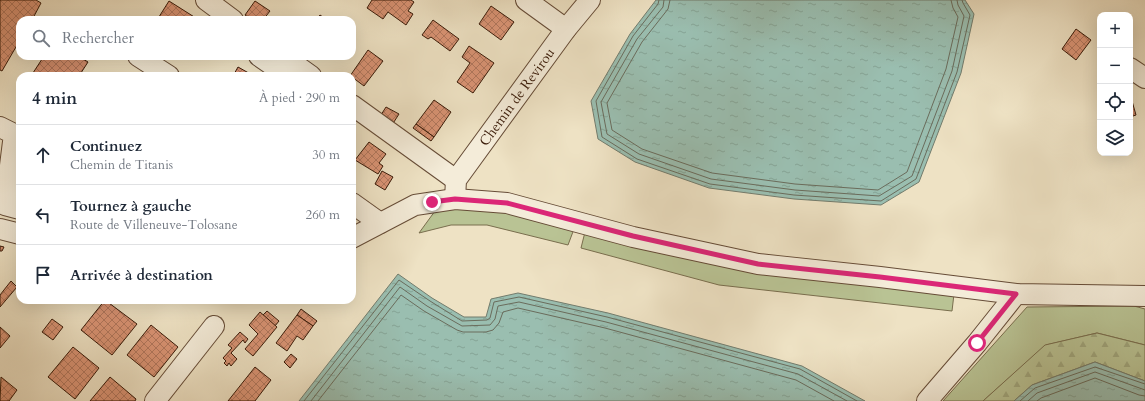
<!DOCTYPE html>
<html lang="fr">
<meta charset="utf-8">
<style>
:root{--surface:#fff;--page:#f2f2f3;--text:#1f2937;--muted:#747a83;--line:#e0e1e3}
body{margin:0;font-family:Cardo,serif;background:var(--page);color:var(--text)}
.controls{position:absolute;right:12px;top:12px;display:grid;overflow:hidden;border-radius:8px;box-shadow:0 4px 16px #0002}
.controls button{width:36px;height:36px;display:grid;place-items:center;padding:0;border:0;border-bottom:1px solid var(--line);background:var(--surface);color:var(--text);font:20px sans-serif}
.stop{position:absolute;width:12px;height:12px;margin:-9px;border:3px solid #db2777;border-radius:50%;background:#fff}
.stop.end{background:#db2777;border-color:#fff;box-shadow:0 1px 4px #0008}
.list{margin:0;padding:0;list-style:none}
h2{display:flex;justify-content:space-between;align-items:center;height:52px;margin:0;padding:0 16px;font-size:17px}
h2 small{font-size:13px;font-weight:400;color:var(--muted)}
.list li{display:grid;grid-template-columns:26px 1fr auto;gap:12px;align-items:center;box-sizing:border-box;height:60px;padding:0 16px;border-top:1px solid var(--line)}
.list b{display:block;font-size:15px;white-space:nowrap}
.list p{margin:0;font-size:13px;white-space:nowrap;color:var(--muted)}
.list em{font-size:13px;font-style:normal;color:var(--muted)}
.icon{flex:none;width:22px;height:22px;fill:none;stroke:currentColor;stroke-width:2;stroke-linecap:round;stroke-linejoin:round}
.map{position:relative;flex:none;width:1145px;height:401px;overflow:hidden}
.search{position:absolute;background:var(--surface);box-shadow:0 4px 16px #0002;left:16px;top:16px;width:340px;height:44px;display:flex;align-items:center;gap:10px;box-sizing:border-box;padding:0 14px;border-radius:12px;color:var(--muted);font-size:15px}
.panel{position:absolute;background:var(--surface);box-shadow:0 4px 16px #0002;left:16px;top:72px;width:340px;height:232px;border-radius:12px}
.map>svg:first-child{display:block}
.grass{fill:#b9c394;stroke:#796e4e}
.forest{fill:url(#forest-firs);stroke:#796e4e}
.water{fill:url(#water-ripples);stroke:#737c6d}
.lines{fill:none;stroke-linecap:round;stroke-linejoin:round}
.shore{stroke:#6a6c5c;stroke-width:1}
.building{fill:url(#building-cross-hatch);stroke:#391a08}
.minor-casing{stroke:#664c37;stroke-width:22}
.minor{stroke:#f4ecd9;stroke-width:20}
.route{stroke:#db2777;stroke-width:5}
.labels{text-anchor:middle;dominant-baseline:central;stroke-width:4;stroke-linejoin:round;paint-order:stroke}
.street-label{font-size:14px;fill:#391a08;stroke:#f4ecd9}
</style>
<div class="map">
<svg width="1145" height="401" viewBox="0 0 1145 401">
<defs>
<pattern id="forest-firs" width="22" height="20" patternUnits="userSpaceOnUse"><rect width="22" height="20" fill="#b9c394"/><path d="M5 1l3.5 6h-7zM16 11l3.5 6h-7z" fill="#a0a77e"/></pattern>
<pattern id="water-ripples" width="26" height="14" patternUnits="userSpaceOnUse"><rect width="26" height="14" fill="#9abeb0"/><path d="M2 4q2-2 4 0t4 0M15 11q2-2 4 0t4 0" fill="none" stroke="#85a396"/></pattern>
<pattern id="building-cross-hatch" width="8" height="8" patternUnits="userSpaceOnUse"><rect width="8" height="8" fill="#d99374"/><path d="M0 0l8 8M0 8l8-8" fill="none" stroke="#b1775d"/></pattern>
</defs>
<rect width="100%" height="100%" fill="#eee2c4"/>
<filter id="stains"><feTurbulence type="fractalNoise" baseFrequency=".005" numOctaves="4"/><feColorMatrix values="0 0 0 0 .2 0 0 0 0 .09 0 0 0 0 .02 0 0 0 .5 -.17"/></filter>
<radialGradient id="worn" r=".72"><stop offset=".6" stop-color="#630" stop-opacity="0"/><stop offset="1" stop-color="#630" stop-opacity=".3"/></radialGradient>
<!-- grass -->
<g class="grass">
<polygon points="451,208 502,211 574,229 568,245 487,225 451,225 419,233 435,211"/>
<polygon points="585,232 954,294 952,311 719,285 581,248"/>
<polygon points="1134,306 1145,309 1145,345 1097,333 1046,345 983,401 943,401 1027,307"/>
</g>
<!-- forest -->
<polygon class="forest" points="1097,333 1145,345 1145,381 1095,362 1032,385 1014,401 983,401 1045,345"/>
<!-- water -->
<g class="water">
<polygon points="656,0 965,0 974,14 961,73 919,182 881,205 794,199 709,188 635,162 598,139 591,101 630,34"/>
<polygon points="398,274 432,298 464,317 486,317 491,299 518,293 608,313 802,366 865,401 299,401"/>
<polygon points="1095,362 1145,381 1145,401 1014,401 1032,385"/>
</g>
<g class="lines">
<!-- shore -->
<g class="shore">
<polyline points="659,0 658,4 633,36 596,101 602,137 637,159 710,184 794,195 881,201 916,179 957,72 970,15 963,3 962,0"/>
<polyline points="664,0 663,7 637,39 601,102 607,134 639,154 711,179 795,190 879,196 912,176 952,71 964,16 958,5 957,0"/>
<polyline points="670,0 668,9 642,42 607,103 612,130 642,149 712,173 795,184 878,190 907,172 946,69 958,17 953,8 951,0"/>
<polyline points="304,401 399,280 430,301 462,321 487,320 490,318 494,302 519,297 607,317 800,369 857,401"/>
<polyline points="311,401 400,287 427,306 462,326 490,325 495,319 498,306 519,302 606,322 798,374 847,401"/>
<polyline points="318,401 401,295 424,311 457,330 463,332 486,332 493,330 499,323 503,312 518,308 605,328 796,380 834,401"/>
<polyline points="1020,401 1035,388 1095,367 1145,384"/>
<polyline points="1028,401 1037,393 1095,372 1145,390"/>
<polyline points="1037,401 1041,398 1095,378 1139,395 1145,396"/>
</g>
</g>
<!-- building -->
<g class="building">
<polygon points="0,0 36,0 41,3 32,20 20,20 20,40 2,71 0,70"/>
<polygon points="372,0 411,0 414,2 408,11 413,14 406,25 388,12 383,19 367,8"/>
<polygon points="169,1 199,20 157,20"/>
<polygon points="255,1 270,11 263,20 252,20 245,15"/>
<polygon points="491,6 514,22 501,40 479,24"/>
<polygon points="320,15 327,20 316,20"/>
<polygon points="433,20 459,39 450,51 431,37 428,39 422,35"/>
<polygon points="1076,29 1091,40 1076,60 1062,49"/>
<polygon points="469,46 494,63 473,93 457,82 470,63 462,57"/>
<polygon points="368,50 383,61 364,86 352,77 352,76 350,76"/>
<polygon points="44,56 78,56 88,62 79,76 31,76"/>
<polygon points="238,67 254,76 233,76"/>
<polygon points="1130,94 1136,115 1130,117"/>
<polygon points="434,100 451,112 434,137 416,124"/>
<polygon points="386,107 399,114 392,125 379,118"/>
<polygon points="416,124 434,137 431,141 413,128"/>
<polygon points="369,142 386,154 379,163 383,166 378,174 355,160"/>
<polygon points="382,171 393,177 385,190 375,184"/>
<polygon points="20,179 20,201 15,200"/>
<polygon points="0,246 4,247 2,251 0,251"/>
<polygon points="11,281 17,287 0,307 0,295"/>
<polygon points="105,300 137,324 112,355 81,330"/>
<polygon points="301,309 317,321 313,326 297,315"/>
<polygon points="267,311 279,321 275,326 263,315"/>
<polygon points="260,312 277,327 253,356 245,349 258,334 249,325"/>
<polygon points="297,315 313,326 303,340 297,336 287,351 276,343"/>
<polygon points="52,319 63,327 53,340 42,332"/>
<polygon points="151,325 178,347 154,377 127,355"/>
<polygon points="0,327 10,336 0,348"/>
<polygon points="240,332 248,339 245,343 243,340 231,353 237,359 231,366 229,363 227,366 224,363 226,361 223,358 232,348 228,345"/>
<polygon points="73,347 99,368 75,399 48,377"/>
<polygon points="291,354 297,359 290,368 284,362"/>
<polygon points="255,367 271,380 255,401 228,401"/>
<polygon points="1,377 17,390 9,401 0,401"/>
<polygon points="110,377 136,399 135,401 90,401"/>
</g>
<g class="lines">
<!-- minor casing -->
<g class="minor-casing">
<g id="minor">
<polyline points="206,0 233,20"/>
<polyline points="526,0 566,29"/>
<polyline points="138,56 169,76"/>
<polyline points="259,56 288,76"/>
<polyline points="283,56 311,76"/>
<polyline points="1130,68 1145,78"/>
<polyline points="352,105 456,180"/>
<polyline points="0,127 14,134 5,205 20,209"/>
<polyline points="455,199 456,180 566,29 590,0"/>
<polyline points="352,203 380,223"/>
<polyline points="0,229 20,234"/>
<polyline points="352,238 415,205 455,199 507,203 633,237 758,264 880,277 1016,294 1145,296"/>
<polyline points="155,401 214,326"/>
<polyline points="927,401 977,343 1016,294"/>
</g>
</g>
<!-- minor -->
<use href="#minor" class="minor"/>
</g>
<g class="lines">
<!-- route -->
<polyline class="route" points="432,202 455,199 507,203 633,236 758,264 880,277 1016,294 977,343"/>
</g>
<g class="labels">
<!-- street labels -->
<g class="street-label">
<text transform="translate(517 97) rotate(-54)">Chemin de Revirou</text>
</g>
</g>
<rect width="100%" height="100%" filter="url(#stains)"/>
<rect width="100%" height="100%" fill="url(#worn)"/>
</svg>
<div class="controls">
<button>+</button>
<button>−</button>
<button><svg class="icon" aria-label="locate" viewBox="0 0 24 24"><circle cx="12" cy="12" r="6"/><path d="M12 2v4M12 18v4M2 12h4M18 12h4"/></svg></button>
<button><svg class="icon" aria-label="layers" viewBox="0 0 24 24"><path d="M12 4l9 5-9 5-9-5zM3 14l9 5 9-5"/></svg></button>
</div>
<div class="stop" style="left:977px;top:343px"></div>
<div class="stop end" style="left:432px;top:202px"></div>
<div class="search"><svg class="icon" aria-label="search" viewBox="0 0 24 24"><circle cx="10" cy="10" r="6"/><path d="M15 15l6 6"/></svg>Rechercher</div>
<section class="panel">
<h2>4 min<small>À pied · 290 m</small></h2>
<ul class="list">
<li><svg class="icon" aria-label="ahead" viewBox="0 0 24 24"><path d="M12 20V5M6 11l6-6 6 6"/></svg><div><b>Continuez</b><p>Chemin de Titanis</p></div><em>30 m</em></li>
<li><svg class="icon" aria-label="left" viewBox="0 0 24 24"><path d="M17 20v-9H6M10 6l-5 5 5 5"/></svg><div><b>Tournez à gauche</b><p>Route de Villeneuve-Tolosane</p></div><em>260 m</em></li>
<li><svg class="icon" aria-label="arrive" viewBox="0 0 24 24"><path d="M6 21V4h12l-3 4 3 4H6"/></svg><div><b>Arrivée à destination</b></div></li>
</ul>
</section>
</div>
